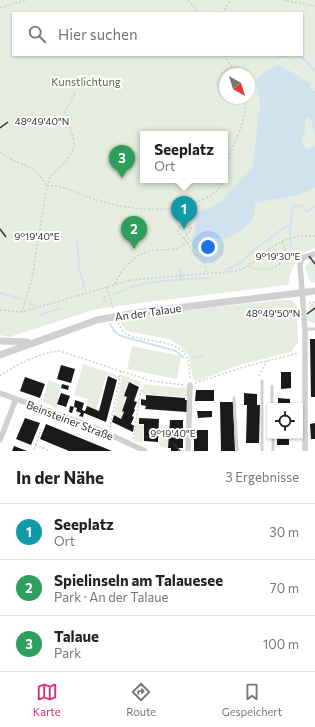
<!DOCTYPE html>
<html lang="de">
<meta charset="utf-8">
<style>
:root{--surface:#fff;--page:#f6f6f6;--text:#222;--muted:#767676;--line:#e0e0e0;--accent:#db2777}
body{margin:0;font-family:Commissioner,sans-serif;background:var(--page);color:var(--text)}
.controls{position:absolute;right:12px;bottom:12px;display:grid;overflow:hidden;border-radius:0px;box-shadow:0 1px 3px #0004}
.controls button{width:36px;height:36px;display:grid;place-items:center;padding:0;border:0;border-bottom:1px solid var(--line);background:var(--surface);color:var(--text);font:20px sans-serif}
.compass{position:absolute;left:219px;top:68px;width:36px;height:36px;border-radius:50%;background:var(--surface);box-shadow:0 1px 3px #0004;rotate:141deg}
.you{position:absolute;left:208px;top:247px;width:14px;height:14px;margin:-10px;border:3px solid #fff;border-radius:50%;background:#1a73e8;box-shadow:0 0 0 6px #1a73e833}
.badge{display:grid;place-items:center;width:26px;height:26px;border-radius:50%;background:var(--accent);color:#fff;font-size:13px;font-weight:700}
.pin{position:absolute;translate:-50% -33px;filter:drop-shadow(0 1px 2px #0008)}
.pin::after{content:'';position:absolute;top:21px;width:14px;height:12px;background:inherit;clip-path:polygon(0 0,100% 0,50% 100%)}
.popup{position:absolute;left:140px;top:131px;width:88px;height:52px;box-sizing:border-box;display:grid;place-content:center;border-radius:0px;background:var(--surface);filter:drop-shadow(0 1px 3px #0005);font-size:13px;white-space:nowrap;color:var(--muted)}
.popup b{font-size:15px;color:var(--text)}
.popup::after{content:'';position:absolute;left:50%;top:100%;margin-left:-8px;border:8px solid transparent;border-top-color:var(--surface)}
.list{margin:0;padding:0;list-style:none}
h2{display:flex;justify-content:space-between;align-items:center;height:52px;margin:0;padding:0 16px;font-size:17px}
h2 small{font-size:13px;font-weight:400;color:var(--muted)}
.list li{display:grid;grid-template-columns:26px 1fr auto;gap:12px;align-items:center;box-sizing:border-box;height:56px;padding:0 16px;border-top:1px solid var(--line)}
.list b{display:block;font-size:15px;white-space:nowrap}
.list p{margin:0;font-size:13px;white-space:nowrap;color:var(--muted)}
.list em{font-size:13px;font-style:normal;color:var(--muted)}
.icon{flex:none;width:22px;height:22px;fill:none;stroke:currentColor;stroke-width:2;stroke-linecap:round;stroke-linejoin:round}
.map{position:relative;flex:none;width:315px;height:451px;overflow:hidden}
.search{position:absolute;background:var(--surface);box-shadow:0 1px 3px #0004;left:12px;right:12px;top:12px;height:44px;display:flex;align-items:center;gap:10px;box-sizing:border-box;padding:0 14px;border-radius:0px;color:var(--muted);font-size:15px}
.sheet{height:220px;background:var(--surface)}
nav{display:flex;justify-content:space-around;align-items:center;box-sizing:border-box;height:56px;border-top:1px solid var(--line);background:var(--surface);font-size:11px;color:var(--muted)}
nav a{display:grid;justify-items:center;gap:2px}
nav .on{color:var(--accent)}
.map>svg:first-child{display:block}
.green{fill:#e6ecdf;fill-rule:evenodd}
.water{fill:#cfe2ee}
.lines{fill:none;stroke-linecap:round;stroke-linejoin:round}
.stream{stroke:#cfe2ee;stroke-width:2}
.building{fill:#1a1a1a}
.path{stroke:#cdcdcd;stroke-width:1.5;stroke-dasharray:2 2;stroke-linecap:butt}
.service{stroke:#d0d0d0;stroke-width:3}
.minor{stroke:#d0d0d0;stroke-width:5.5}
.tertiary{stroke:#d0d0d0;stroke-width:7}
.ticks{fill:none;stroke:#333;stroke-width:1.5}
.labels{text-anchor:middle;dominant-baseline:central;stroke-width:4;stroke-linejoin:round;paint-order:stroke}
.park-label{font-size:11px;fill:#56703f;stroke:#fff}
.street-label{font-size:11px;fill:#333;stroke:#fff}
.ticks-label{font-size:10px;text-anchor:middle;fill:#333;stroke:#fff;stroke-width:4;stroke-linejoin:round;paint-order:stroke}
</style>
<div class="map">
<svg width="315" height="451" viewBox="0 0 315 451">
<rect width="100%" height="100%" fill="#fff"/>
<!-- green -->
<g class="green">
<path d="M 0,0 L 315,0 L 315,91 L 311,90 L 280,65 L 255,81 L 260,103 L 252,168 L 221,201 L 210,208 L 193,213 C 197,224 196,230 191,240 L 193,248 L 213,239 L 218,240 L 254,218 L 256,203 L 295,196 L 315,188 L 315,248 C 295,254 292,267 288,285 L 131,304 L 93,310 L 9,337 L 0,335 ZM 13,13 L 302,13 L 302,55 L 13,55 ZM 225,74 L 249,74 L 249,98 L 225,98 ZM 143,134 L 225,134 L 225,180 L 143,180 Z"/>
<polygon points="307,118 311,120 315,135 315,146 307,148 302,143 305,120"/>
<polygon points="312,260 315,260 315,283 310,281 305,268 308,263"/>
<polygon points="282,300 291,300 297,306 298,342 291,352 239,365 198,381 193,380 189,355 180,346 169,339 127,331 118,320 169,312"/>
<path d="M 312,303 L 315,303 L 315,323 L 309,322 C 305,317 307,308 312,303 Z"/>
<polygon points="132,346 181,356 177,379 127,369"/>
<polygon points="83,364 119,376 118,379 107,375 102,390 104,390 96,409 86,406 88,399 74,395"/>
<polygon points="122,375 141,382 140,386 129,381 125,388 127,390 124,396 126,397 123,403 125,405 121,411 124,412 121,418 114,415"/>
<polygon points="48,380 61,385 56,408 43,402"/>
<polygon points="143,384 179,388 185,387 188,389 188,397 141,394"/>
<polygon points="136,424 144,425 143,443 134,441"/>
<polygon points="161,425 169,425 168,448 160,447"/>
</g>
<!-- water -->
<path class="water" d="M 280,65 L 311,84 L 311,90 L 315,91 L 315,135 L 311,120 L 307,118 L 305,120 L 305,132 L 302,139 L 302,143 L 307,148 L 315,146 L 315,188 L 295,196 L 256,203 C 255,208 255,215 253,218 C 244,232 228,240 213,239 L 211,247 L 199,252 L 193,248 L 191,240 C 196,230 197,224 193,213 L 210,208 L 221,201 L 252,168 L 260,103 L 255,81 C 263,72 268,68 280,65 Z"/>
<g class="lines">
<!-- stream -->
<g class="stream">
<polyline points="275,55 280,57 288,55"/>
<polyline points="295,55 301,56 315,71"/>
<polyline points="186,233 186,235"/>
<polyline points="290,235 292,207 302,205 306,212 315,206"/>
<polyline points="188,239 191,241"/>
<polyline points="77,240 79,267 85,290"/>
<polyline points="290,241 292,246"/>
<polyline points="179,268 182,279"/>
<polyline points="226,270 240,263 255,249 291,223"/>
<polyline points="0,293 21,299"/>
<path d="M 114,294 C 120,292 126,289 132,287 C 155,279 185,280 209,278"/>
<polyline points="30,302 30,304 35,306"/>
<polyline points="104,302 105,296"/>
<polyline points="40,315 61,308"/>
<polyline points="110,324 115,332 121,336 176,351 183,357"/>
<polyline points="193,357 203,356"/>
</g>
</g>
<!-- building -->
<g class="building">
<polygon points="310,339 315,339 315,397 311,397"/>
<polygon points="61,365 75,369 71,383 57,379"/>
<polygon points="281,372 291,372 291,388 281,389"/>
<polygon points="108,376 117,380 106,422 84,413 83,417 79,416 81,413 76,411 77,408 74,407 72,413 69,412 70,406 74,407 75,400 84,403 82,410 85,411 87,406 99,411"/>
<polygon points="25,377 45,384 40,398 20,391"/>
<polygon points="129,382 139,387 134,401 137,402 134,409 135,410 132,416 134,417 131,424 134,426 133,432 112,422 114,415 121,419 124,412 122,411 127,397 124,396"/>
<polygon points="62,384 69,386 68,390 61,388"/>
<polygon points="196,390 214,390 214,401 195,401"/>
<polygon points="61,393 70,396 66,407 57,404"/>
<polygon points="244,393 257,394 257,405 260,405 259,443 246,443 247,405 244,405"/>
<polygon points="146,395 185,398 185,400 187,400 187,412 145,409 146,406 141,405 141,399 146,400"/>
<polygon points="278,398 290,399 290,406 278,406"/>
<polygon points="220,402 233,402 235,451 221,451"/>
<polygon points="197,411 212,411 212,417 198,418"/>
<polygon points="25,418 40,423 31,445 16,439"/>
<polygon points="139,418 159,419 158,442 144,441 144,424 139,424"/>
<polygon points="170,420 183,420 183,448 178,448 178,451 171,451 171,448 168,448"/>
<polygon points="315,423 315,439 311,439 310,424"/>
<polygon points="46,424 112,451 69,451 40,439"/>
<rect x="194" y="430" width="14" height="21"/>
<rect x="277" y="436" width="12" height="9"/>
<polygon points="14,446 27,451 12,451"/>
</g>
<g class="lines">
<!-- path -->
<g class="path">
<polyline points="188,0 199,13"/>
<polyline points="283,0 315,6"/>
<polyline points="0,8 26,0"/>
<polyline points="222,13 231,0"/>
<polyline points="225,55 235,74"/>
<path d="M 0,152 C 20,168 32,161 47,186"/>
<path d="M 225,174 C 228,165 229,155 233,147 C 240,130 247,117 245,98"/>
<path d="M 47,186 C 61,184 77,193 91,198 C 123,209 163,215 196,202 C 209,198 218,193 223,180"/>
<polyline points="191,204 193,211 186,222 180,226 178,232 189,245 194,254 203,257 207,274"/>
<polyline points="184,239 191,230 190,225 186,222"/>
<path d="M 248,266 C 267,276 297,263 281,241"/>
<path d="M 115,284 C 122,267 136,253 154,250 C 167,249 178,252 187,242"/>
<polyline points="107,287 113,308"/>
<polyline points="309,303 315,302"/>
<path d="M 0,310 L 22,312 L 131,280 L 237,271 C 246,268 253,262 260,256 C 277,242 293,234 315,236"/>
<polyline points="22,312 32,278 47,186 50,177 66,161 74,148 74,141 65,112 75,93"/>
<path d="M 118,323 C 120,326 122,331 125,333 C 142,344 181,337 188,360 C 190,366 189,373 190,379"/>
<path d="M 0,376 C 14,365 43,352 60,351 L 151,381 L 184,385"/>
<polyline points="259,376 267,361"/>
<polyline points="195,383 247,366 299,353"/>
<polyline points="110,428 121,371"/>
<polyline points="133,439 141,390"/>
<polyline points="35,445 51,451"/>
<polyline points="34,449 40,432 42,429"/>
</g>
<!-- service -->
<g class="service">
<polyline points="305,329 315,329"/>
<polyline points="262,381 262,451"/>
<polyline points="272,386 272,406"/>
<polyline points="234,398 237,451"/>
<polyline points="273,436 273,451"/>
</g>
<!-- minor -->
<g class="minor">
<polyline points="0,393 98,429 145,451"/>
<polyline points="0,440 16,399"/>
<polyline points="188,451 190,385"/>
<polyline points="305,451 305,329 300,265 302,258 315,254"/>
</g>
<!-- tertiary -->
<g class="tertiary">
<polyline points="0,341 27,342"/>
<polyline points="0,355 97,320 135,313 315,291"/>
</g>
</g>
<!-- ticks -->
<path class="ticks" d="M 0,128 L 8,122M 0,229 L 6,237M 309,256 L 315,264M 307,314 L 315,308M 173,443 L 180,451"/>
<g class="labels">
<!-- park labels -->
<g class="park-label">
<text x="86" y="81">Kunstlichtung</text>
</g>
<!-- street labels -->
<g class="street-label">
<text transform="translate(148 312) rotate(-8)">An der Talaue</text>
<text transform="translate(70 420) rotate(21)">Beinsteiner Straße</text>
</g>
</g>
<g class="ticks-label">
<text x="42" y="125">48°49'40"N</text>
<text x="37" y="240">9°19'40"E</text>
<text x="278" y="260">9°19'30"E</text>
<text x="273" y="317">48°49'50"N</text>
<text x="173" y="437">9°19'40"E</text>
</g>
</svg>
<div class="controls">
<button><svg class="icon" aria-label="locate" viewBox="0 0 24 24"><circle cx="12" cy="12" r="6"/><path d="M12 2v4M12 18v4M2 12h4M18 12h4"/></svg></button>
</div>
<svg class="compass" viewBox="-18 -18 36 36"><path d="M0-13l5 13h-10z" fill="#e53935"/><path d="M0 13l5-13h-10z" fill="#767676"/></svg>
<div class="you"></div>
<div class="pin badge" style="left:184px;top:229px;background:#0f9aa8">1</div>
<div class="popup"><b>Seeplatz</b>Ort</div>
<div class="pin badge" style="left:134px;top:249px;background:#2e9e5b">2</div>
<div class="pin badge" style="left:122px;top:178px;background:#2e9e5b">3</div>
<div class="search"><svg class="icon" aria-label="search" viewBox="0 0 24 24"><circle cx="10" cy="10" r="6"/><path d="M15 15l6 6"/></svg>Hier suchen</div>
</div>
<section class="sheet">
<h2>In der Nähe<small>3 Ergebnisse</small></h2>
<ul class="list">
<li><span class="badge" style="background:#0f9aa8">1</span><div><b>Seeplatz</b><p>Ort</p></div><em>30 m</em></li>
<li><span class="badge" style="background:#2e9e5b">2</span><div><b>Spielinseln am Talauesee</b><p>Park · An der Talaue</p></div><em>70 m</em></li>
<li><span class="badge" style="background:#2e9e5b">3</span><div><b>Talaue</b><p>Park</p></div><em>100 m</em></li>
</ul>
</section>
<nav>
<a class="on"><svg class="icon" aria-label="map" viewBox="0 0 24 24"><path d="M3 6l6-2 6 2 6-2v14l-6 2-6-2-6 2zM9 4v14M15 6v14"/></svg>Karte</a>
<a><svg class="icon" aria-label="directions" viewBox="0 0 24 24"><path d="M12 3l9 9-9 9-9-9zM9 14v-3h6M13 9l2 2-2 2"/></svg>Route</a>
<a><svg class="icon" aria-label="saved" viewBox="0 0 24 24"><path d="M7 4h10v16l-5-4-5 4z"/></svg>Gespeichert</a>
</nav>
